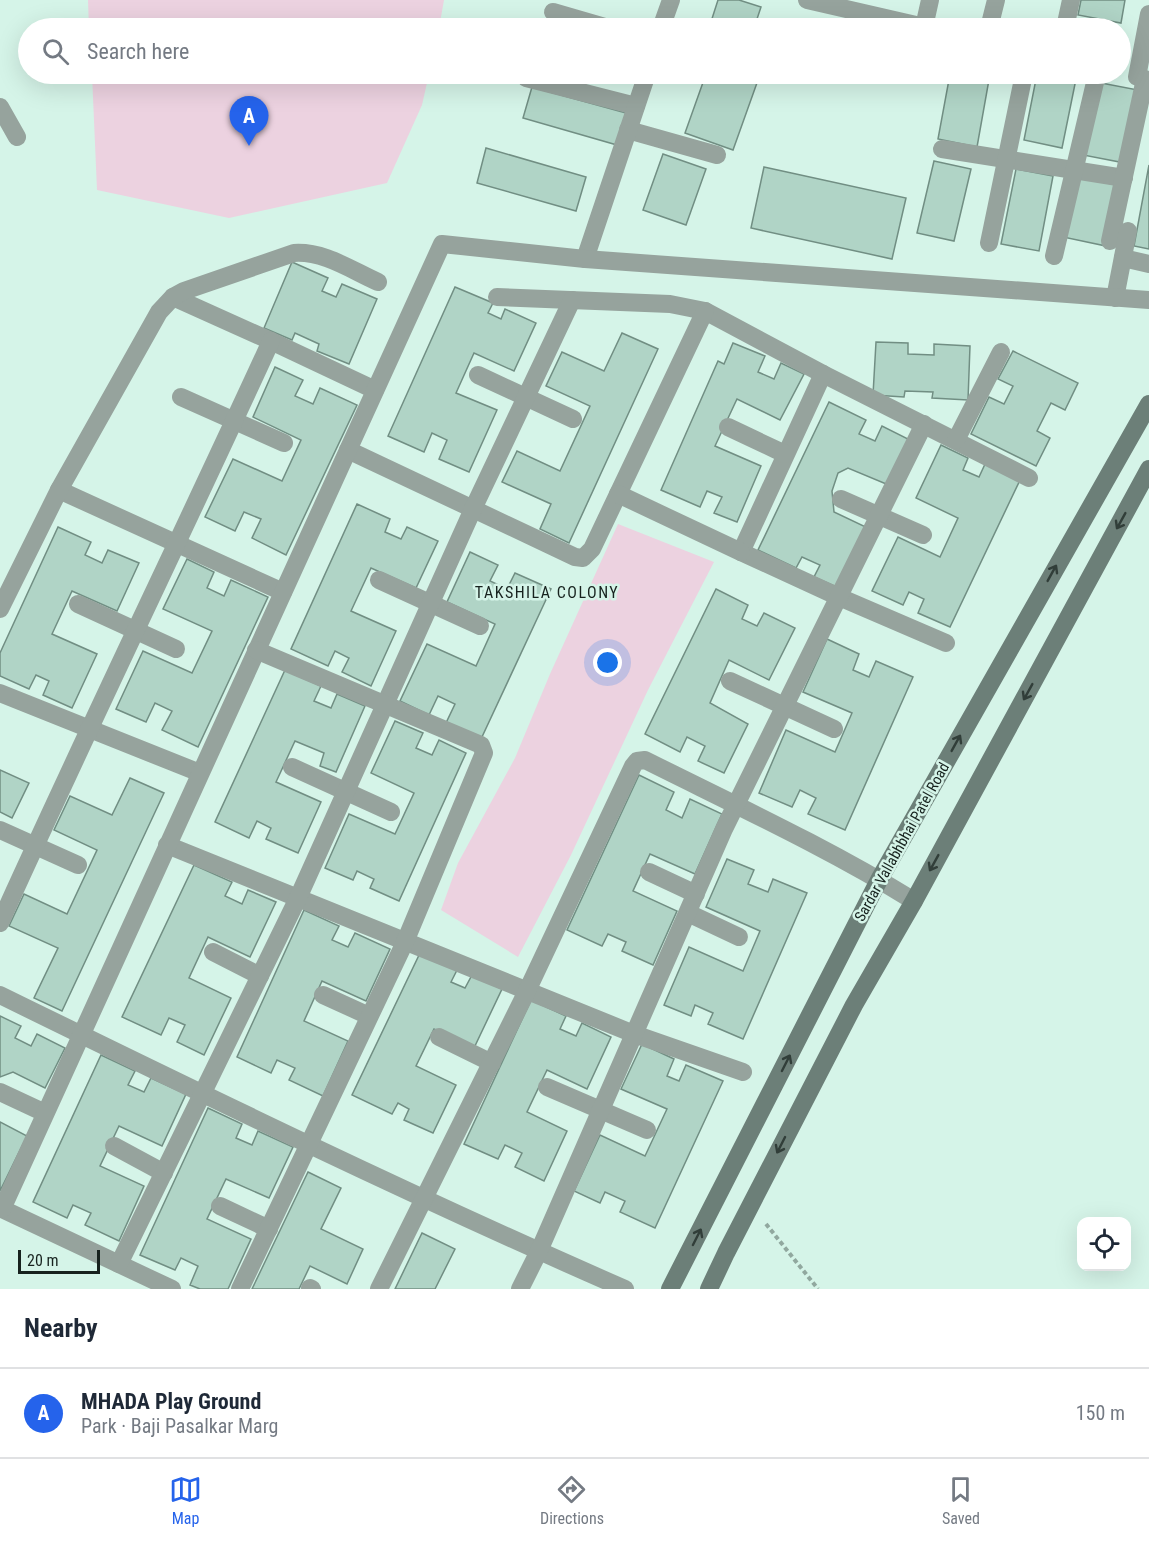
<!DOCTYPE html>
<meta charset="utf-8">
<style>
:root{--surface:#fff;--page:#f2f2f3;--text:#1f2937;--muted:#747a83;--line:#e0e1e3;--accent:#2563eb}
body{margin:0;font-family:"Roboto Condensed",sans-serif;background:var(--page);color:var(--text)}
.controls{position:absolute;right:18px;bottom:18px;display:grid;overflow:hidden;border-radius:12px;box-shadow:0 6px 24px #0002}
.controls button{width:54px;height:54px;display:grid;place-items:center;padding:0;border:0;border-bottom:2px solid var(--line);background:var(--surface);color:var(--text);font:30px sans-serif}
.scale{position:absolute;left:18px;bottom:15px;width:82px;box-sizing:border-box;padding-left:6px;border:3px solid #17221e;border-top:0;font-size:16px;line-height:21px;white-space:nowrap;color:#17221e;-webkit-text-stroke:4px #d5f4e8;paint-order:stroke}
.you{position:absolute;left:608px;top:663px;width:21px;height:21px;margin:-15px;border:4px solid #fff;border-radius:50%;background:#1a73e8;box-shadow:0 0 0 9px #1a73e833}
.badge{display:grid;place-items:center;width:39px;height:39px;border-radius:50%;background:var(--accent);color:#fff;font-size:20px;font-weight:700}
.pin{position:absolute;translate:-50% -50px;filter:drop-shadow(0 2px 3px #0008)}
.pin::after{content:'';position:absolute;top:32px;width:21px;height:18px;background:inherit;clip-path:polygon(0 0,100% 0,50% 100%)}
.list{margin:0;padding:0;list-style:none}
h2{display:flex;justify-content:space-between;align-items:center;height:78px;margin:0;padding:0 24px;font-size:26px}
h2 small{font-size:20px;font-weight:400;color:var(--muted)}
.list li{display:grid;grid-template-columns:39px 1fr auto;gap:18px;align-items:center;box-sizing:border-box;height:90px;padding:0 24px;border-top:2px solid var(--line)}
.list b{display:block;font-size:22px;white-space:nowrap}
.list p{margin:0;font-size:20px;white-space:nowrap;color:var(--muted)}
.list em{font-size:20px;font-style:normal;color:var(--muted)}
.icon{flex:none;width:33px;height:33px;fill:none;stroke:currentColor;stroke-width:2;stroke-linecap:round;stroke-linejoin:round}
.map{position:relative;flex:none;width:1149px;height:1289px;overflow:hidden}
.search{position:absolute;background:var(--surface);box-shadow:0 6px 24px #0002;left:18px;right:18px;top:18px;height:66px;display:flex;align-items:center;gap:15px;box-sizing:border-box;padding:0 21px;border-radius:33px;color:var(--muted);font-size:22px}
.sheet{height:168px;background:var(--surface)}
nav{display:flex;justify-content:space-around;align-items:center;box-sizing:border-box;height:84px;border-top:2px solid var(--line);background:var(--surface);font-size:16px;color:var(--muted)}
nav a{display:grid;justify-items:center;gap:3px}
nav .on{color:var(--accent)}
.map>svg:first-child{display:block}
.green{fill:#ecd2e0}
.building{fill:#b0d4c6;stroke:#718e83;stroke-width:1.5}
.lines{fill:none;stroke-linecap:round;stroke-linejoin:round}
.path{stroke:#91a89f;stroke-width:4;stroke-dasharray:4.5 3;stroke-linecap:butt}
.street{stroke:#96a39d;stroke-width:18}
.secondary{stroke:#6c7f78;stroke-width:18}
.oneway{stroke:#313e39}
.labels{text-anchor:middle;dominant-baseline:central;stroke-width:5;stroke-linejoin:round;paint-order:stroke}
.street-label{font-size:15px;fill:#17221e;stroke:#d5f4e8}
.neighbourhood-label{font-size:16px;letter-spacing:1.5px;fill:#17221e;stroke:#d5f4e8}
</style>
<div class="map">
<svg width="1149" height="1289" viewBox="0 0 1149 1289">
<rect width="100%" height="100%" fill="#d5f4e8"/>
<!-- green -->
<g class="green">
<polygon points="88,0 444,0 439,28 89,28"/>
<polygon points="92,74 429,74 422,105 387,183 229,218 97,190"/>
<polygon points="618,524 714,562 648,690 571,855 518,957 441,910 458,863 515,758 550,674"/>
</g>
<!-- building -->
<g class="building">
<polygon points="718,0 739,0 761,7 754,28 709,28"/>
<polygon points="1081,0 1125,0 1121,23 1078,15"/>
<polygon points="706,74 738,74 758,80 733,150 685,133"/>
<polygon points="950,74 990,74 977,147 938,139"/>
<polygon points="1037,74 1047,74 1076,79 1062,148 1024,140"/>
<polygon points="1096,82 1138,90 1125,163 1083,155"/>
<polygon points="532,87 626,113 617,145 523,118"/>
<polygon points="486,148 586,177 576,211 477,183"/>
<polygon points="663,154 706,169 686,225 643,210"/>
<polygon points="934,161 971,169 954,241 917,233"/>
<polygon points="1149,165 1149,249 1134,246"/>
<polygon points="764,167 906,198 892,259 751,228"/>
<polygon points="1016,169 1053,176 1039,251 1001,244"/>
<polygon points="1074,177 1118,185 1106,246 1063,237"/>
<polygon points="292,262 328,278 322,291 336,297 342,284 377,299 349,364 317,351 319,344 295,333 292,340 264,328"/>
<polygon points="455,287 493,303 488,313 501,319 505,309 536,323 514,371 474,353 456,393 497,410 469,472 439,459 447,440 432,433 424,452 388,436"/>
<polygon points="622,333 658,349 569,543 540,529 551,504 502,482 517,451 560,471 590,406 546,386 562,352 604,371"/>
<polygon points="876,342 908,343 908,354 934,355 934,344 970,346 968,400 932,398 933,392 905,391 904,397 873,395"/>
<polygon points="733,343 765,356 758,372 774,379 781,363 804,374 780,420 737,399 715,446 761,466 737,522 714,513 722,497 707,491 700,507 661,490 718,361 724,364"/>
<polygon points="1013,351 1078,383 1065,410 1051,403 1037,431 1050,438 1036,466 971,434 989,397 1004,404 1013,386 998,379"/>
<polygon points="275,367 303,380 295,396 313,404 320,388 357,405 286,555 252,538 261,519 244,512 235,531 205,517 233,459 282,481 301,440 253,417"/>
<polygon points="829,402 866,420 859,434 875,441 882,426 912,441 891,486 848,468 838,473 832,491 834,512 870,529 841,589 814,577 820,565 802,557 796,568 758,550"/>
<polygon points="941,445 968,458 963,470 979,477 986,462 1021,478 950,627 918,613 924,599 909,592 903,605 872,591 898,537 940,557 958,518 916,498"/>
<polygon points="357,504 390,519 385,532 401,539 407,527 438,541 416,588 371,568 351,611 396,631 371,686 342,672 349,658 335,651 328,666 291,649"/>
<polygon points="58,527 91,542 85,555 102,563 108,550 139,563 117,611 72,591 52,634 97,654 72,708 43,695 49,681 36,675 29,689 0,676 0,653"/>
<polygon points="470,552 498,565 490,581 507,589 515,573 551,589 481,739 446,723 455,704 438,696 429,715 400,701 427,644 476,666 495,624 447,602"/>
<polygon points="187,559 214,572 207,588 224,596 231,580 268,597 198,747 162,730 172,711 155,703 146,722 116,709 143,651 192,673 212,631 163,609"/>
<polygon points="716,589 748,605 742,619 757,626 764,613 795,628 769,680 729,660 710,703 748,724 724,773 698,761 705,746 687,737 680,752 645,734"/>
<polygon points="827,639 859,654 853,670 869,677 876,661 913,677 845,830 808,814 816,798 800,790 792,807 759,793 786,730 835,752 852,713 803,692"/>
<polygon points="285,670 321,686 314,701 331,708 337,694 365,706 336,772 320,766 324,753 295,741 276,782 321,802 298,853 266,839 271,828 257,821 249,838 215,822"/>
<polygon points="395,721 423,733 416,748 432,755 439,740 466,753 399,901 370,888 374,879 357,871 353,880 325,868 349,814 395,834 414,793 371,773"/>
<polygon points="0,770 29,783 12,818 0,812"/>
<polygon points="639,775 674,792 666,810 682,818 690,799 722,814 695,874 650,854 633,891 677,911 653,965 622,951 626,942 608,934 602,946 567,930"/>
<polygon points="130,778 164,793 62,1011 34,998 58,948 9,926 24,894 67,914 97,850 54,830 70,796 112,815"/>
<polygon points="727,859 754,870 748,884 768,892 773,879 807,893 743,1039 708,1024 713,1013 695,1005 691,1016 664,1005 689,947 743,971 760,931 706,907"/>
<polygon points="194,865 232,882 225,896 242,904 248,890 276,902 250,957 208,937 189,978 231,998 204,1055 177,1042 185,1025 169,1018 161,1035 122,1017"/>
<polygon points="304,910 339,926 332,940 348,947 355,933 390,949 366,1001 322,981 304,1021 348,1041 323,1096 289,1080 295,1068 277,1060 271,1073 237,1057"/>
<polygon points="421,951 458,968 451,982 465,988 472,975 502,989 474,1048 434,1029 416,1066 456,1085 433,1133 404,1120 409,1109 398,1103 392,1114 352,1095"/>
<polygon points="531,1000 566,1016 560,1029 576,1036 582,1023 611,1037 587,1089 547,1070 527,1112 567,1131 544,1181 515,1167 522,1153 505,1145 498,1159 464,1144"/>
<polygon points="0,1016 21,1026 15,1038 31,1046 37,1034 65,1048 45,1088 13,1072 0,1077"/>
<polygon points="642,1044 674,1059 667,1076 679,1081 686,1065 723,1081 655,1228 620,1212 625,1201 605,1192 600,1203 574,1191 600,1135 645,1156 667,1109 621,1089"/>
<polygon points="101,1055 135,1071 128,1085 144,1092 151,1078 186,1094 162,1146 119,1126 100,1166 144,1186 119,1241 85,1225 91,1213 73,1205 67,1218 33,1202"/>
<polygon points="208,1108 242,1124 236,1138 252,1145 258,1131 293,1147 269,1198 226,1179 207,1219 251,1239 228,1289 200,1289 190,1285 198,1266 181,1258 175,1270 140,1255"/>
<polygon points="0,1122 27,1136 0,1191"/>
<polygon points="308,1172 341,1188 321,1229 363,1249 347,1284 310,1266 299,1289 252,1289"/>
<polygon points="422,1233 455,1249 435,1289 395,1289"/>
</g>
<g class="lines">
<!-- path -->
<polyline class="path" points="766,1224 818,1289"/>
<!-- street -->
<g class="street">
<polyline points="807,0 929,28"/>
<polyline points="553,12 608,28"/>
<polyline points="924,27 930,0"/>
<polyline points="661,28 671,0"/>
<polyline points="989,28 996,0"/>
<polyline points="1065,28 1071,0"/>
<polyline points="1137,77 1149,14"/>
<polyline points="526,78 636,106"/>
<polyline points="0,107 17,137"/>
<polyline points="628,130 717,155"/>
<polyline points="942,149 1124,178"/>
<polyline points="1110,241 1145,79"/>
<polyline points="989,243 1024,74"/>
<polyline points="1054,256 1097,74"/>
<polyline points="1123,258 1149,264"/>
<polyline points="585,259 647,74"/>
<polyline points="173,297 271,341 375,390"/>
<polyline points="497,297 670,304 705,311 823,374 1029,478"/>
<polyline points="1115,298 1128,231"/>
<polyline points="823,374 741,552 839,597 946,643"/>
<polyline points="478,375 573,419"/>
<polyline points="181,397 284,443"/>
<polyline points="728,427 785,454"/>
<polyline points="956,440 1001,352"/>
<polyline points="348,450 575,557 583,558 592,549 705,311"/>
<polyline points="59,490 283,592"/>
<polyline points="618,494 741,552"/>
<polyline points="841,499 923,535"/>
<polyline points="379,580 480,626"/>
<polyline points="78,604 176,649"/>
<path d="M 0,609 L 59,490 L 159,312 L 173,297 L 184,291 L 294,253 C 324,251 351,270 378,282"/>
<polyline points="730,681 834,729"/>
<polyline points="0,693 200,773"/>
<polyline points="292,767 391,812"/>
<polyline points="0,830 78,865"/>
<polyline points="167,845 634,1034 743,1072"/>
<polyline points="649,872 696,894"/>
<polyline points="688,913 739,937"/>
<path d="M 0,923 C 88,728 182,535 271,341"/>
<polyline points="213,952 260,976"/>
<path d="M 0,995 C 206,1096 414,1197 625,1289"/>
<polyline points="323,995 369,1016"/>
<polyline points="439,1037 492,1063"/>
<polyline points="547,1087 647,1130"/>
<polyline points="0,1092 45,1113"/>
<polyline points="114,1146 164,1173"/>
<polyline points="220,1206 269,1229"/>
<polyline points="0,1208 172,1289"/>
<polyline points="2,1209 442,244 585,259 1149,300"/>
<polyline points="119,1264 298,898 473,509 572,300"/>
<polyline points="310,1288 312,1289"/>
<polyline points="240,1289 405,942 484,753 481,745 256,650"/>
<path d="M 379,1289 L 527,991 L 633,766 L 637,761 L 645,760 C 735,805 828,848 914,901"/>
<polyline points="520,1289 539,1251 724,829 924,424"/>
</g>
<!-- secondary -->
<g class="secondary">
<polyline points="670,1289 879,880 1149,404"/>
<polyline points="709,1289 726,1253 854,1005 914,901 1149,469"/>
</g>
</g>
<!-- one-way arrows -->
<defs><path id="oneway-shaft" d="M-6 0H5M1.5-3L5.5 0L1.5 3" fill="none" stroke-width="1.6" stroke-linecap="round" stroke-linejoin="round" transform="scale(1.5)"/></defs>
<g class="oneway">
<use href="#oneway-shaft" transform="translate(1121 521) rotate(119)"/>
<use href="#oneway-shaft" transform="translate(1052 573) rotate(-61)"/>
<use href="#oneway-shaft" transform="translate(1028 692) rotate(119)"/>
<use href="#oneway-shaft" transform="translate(956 743) rotate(-61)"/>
<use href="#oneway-shaft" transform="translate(934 863) rotate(119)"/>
<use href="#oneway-shaft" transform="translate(786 1063) rotate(-63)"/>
<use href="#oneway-shaft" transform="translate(781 1145) rotate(117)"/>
<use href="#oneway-shaft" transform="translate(697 1237) rotate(-63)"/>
</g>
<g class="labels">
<!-- street labels -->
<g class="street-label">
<text transform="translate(902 842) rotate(-61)">Sardar Vallabhbhai Patel Road</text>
</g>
<!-- neighbourhood labels -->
<g class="neighbourhood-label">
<text x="547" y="592">TAKSHILA COLONY</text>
</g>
</g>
</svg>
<div class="controls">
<button><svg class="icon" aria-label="locate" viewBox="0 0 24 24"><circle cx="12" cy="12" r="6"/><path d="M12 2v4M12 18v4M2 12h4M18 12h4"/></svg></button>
</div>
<div class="scale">20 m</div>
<div class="you"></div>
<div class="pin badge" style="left:249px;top:146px">A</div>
<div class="search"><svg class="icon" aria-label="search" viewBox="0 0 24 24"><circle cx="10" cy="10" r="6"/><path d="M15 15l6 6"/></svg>Search here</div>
</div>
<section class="sheet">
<h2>Nearby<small></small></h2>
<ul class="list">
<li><span class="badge">A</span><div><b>MHADA Play Ground</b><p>Park · Baji Pasalkar Marg</p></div><em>150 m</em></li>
</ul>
</section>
<nav>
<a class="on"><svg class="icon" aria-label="map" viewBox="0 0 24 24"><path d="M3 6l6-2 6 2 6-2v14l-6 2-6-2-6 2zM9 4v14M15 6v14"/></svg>Map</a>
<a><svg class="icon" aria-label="directions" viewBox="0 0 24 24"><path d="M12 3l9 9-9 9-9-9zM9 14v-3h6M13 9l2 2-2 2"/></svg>Directions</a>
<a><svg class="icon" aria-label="saved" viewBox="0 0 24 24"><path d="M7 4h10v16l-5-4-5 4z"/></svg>Saved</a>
</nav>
